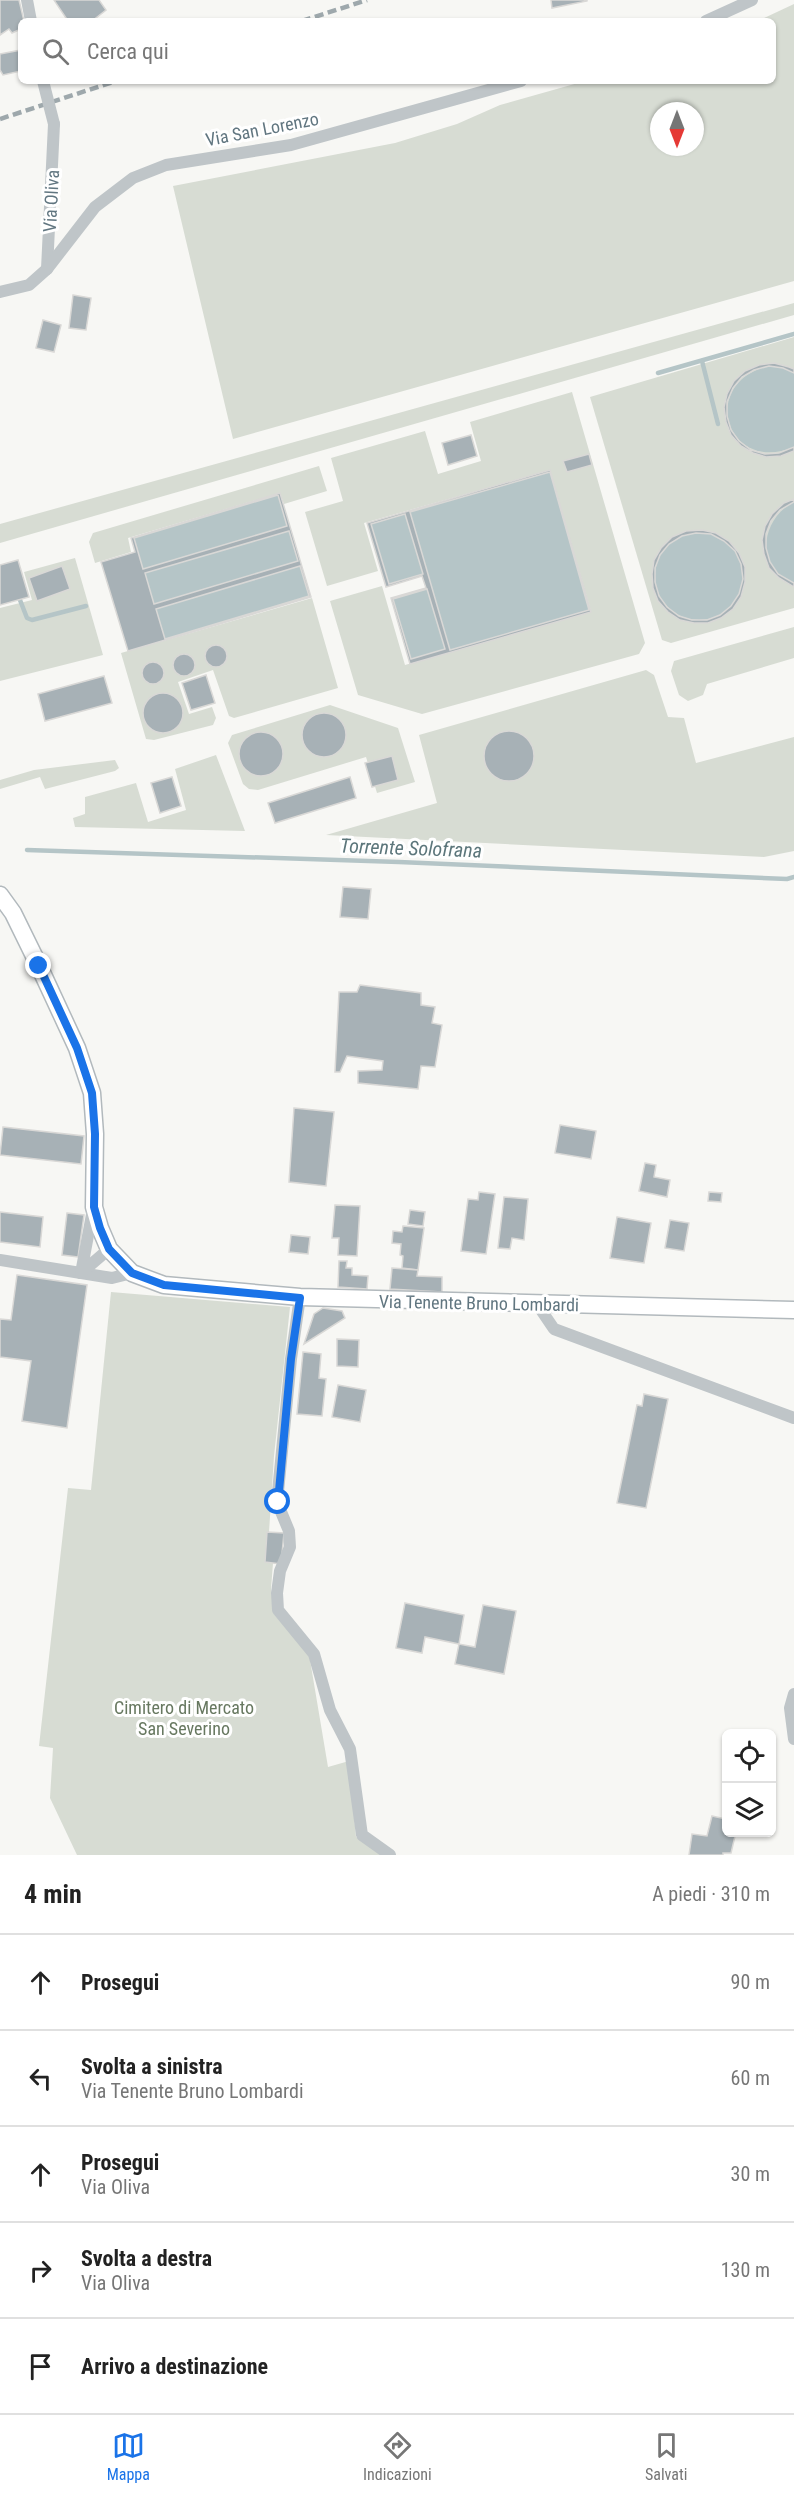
<!DOCTYPE html>
<html lang="it">
<meta charset="utf-8">
<style>
:root{--surface:#fff;--page:#f2f2f2;--text:#222;--muted:#767676;--line:#e0e0e0;--accent:#1a73e8}
body{margin:0;font-family:"Roboto Condensed",sans-serif;background:var(--page);color:var(--text)}
.controls{position:absolute;right:18px;bottom:18px;display:grid;overflow:hidden;border-radius:9px;box-shadow:0 2px 4px #0004}
.controls button{width:54px;height:54px;display:grid;place-items:center;padding:0;border:0;border-bottom:2px solid var(--line);background:var(--surface);color:var(--text);font:30px sans-serif}
.compass{position:absolute;left:650px;top:102px;width:54px;height:54px;border-radius:50%;background:var(--surface);box-shadow:0 2px 4px #0004;rotate:180deg}
.stop{position:absolute;width:18px;height:18px;margin:-14px;border:4px solid #1a73e8;border-radius:50%;background:#fff}
.stop.end{background:#1a73e8;border-color:#fff;box-shadow:0 2px 6px #0008}
.list{margin:0;padding:0;list-style:none}
h2{display:flex;justify-content:space-between;align-items:center;height:78px;margin:0;padding:0 24px;font-size:26px}
h2 small{font-size:20px;font-weight:400;color:var(--muted)}
.list li{display:grid;grid-template-columns:39px 1fr auto;gap:18px;align-items:center;box-sizing:border-box;height:96px;padding:0 24px;border-top:2px solid var(--line)}
.list b{display:block;font-size:22px;white-space:nowrap}
.list p{margin:0;font-size:20px;white-space:nowrap;color:var(--muted)}
.list em{font-size:20px;font-style:normal;color:var(--muted)}
.icon{flex:none;width:33px;height:33px;fill:none;stroke:currentColor;stroke-width:2;stroke-linecap:round;stroke-linejoin:round}
.map{position:relative;flex:none;width:794px;height:1855px;overflow:hidden}
.search{position:absolute;background:var(--surface);box-shadow:0 2px 4px #0004;left:18px;right:18px;top:18px;height:66px;display:flex;align-items:center;gap:15px;box-sizing:border-box;padding:0 21px;border-radius:9px;color:var(--muted);font-size:22px}
.sheet{height:558px;background:var(--surface)}
nav{display:flex;justify-content:space-around;align-items:center;box-sizing:border-box;height:84px;border-top:2px solid var(--line);background:var(--surface);font-size:16px;color:var(--muted)}
nav a{display:grid;justify-items:center;gap:3px}
nav .on{color:var(--accent)}
.map>svg:first-child{display:block}
.green{fill:#d7dcd3;fill-rule:evenodd}
.water{fill:#b5c5c7}
.lines{fill:none;stroke-linecap:round;stroke-linejoin:round}
.stream{stroke:#b5c5c7;stroke-width:4.5}
.building{fill:#a7b1b6;stroke:#d9d8d6;stroke-width:1.5;fill-rule:evenodd}
.secondary-casing{stroke:#b2b9bd;stroke-width:19}
.street{stroke:#bfc5c8;stroke-width:12}
.secondary{stroke:#fff;stroke-width:16}
.rail{stroke:#9ea8ac;stroke-width:4.5;stroke-dasharray:9 4.5;stroke-linecap:butt}
.street-bridge{stroke:#bfc5c8;stroke-width:12}
.route{stroke:#1a73e8;stroke-width:8}
.labels{text-anchor:middle;dominant-baseline:central;stroke-width:6;stroke-linejoin:round;paint-order:stroke}
.street-label{font-size:18px;fill:#617680;stroke:#fff}
.park-label{font-size:18px;fill:#677860;stroke:#fff}
.water-label{font-size:20px;font-style:italic;fill:#5c767b;stroke:#fff}
</style>
<div class="map">
<svg width="794" height="1855" viewBox="0 0 794 1855">
<rect width="100%" height="100%" fill="#f7f7f4"/>
<!-- green -->
<g class="green">
<path d="M 794,4 L 794,281 L 233,439 L 173,186 L 395,143 L 457,124 L 500,105 L 585,81 L 773,81 L 773,21 L 758,21 ZM 659,111 L 695,111 L 695,147 L 659,147 Z"/>
<polygon points="794,303 794,315 0,543 0,524"/>
<polygon points="794,337 794,608 671,643 662,640 590,397"/>
<polygon points="572,392 645,643 639,654 422,714 358,695 330,601 382,586 405,665 591,611 550,470 364,523 378,571 327,586 305,512 343,501 331,458 425,431 438,474 481,461 470,422"/>
<polygon points="319,466 327,491 284,504 280,493 128,538 131,552 95,563 89,542 93,533"/>
<polygon points="75,558 103,655 0,681 0,608 32,600 24,572"/>
<polygon points="312,598 338,688 234,718 229,716 213,670 178,682 189,714 212,707 216,718 213,725 154,740 146,739 121,653"/>
<polygon points="794,627 794,658 707,684 703,695 688,701 679,695 671,671 674,661"/>
<polygon points="646,670 654,675 668,717 684,718 696,763 794,737 794,851 764,857 326,835 437,803 419,735"/>
<polygon points="330,705 398,728 415,782 377,793 366,757 258,790 249,789 243,784 228,743 232,735"/>
<polygon points="216,755 245,831 75,827 73,818 85,814 85,797 136,783 148,822 186,810 175,769"/>
<polygon points="115,760 119,768 115,771 45,789 40,777 0,789 0,780 34,770"/>
<polygon points="111,1292 290,1307 274,1456 269,1532 284,1533 281,1564 273,1563 271,1589 274,1614 309,1654 328,1767 349,1761 356,1837 383,1855 77,1855 50,1798 53,1748 39,1746 68,1488 91,1490"/>
</g>
<!-- water -->
<g class="water">
<path d="M 769,366 L 783,368 L 794,373 L 794,447 C 727,475 697,383 769,366 Z"/>
<polygon points="550,472 589,610 450,650 410,512"/>
<polygon points="278,495 287,526 143,569 134,538"/>
<path d="M 794,502 L 794,583 C 754,570 760,519 794,502 Z"/>
<polygon points="405,514 423,574 389,584 371,524"/>
<polygon points="289,531 298,561 154,604 145,573"/>
<circle cx="699" cy="576" r="44"/>
<polygon points="300,566 309,596 165,639 156,609"/>
<polygon points="427,589 445,649 411,659 393,599"/>
</g>
<g class="lines">
<!-- stream -->
<g class="stream">
<polyline points="702,361 718,424"/>
<polyline points="658,373 794,334"/>
<polyline points="20,600 27,618 32,620 86,606"/>
<polyline points="27,850 399,862 787,879 794,877"/>
</g>
</g>
<!-- building -->
<g class="building">
<polygon points="0,0 19,0 24,21 21,21 21,29 12,33 9,29 0,35"/>
<polygon points="54,0 99,0 106,10 92,21 68,21"/>
<polygon points="551,0 587,0 587,1 552,8"/>
<polygon points="21,50 21,71 3,75 0,70 0,54"/>
<polygon points="73,295 91,298 86,330 69,328"/>
<polygon points="43,320 61,325 54,352 36,348"/>
<polygon points="774,363 789,367 794,369 794,373 783,368 769,366 754,370 742,377 733,388 727,402 727,416 731,430 739,441 751,450 765,454 779,453 794,447 794,451 781,456 766,457 753,453 741,446 731,435 726,422 724,407 727,394 734,381 745,371 759,365"/>
<polygon points="471,435 477,456 448,465 442,443"/>
<polygon points="589,454 592,465 567,472 563,461"/>
<path d="M 550,470 L 591,612 L 410,664 L 391,598 L 426,588 L 422,576 L 386,587 L 367,523 ZM 550,472 L 589,610 L 450,650 L 410,512 ZM 405,514 L 423,574 L 389,584 L 371,524 ZM 427,589 L 445,649 L 411,659 L 393,599 Z"/>
<path d="M 280,493 L 311,597 L 128,651 L 101,562 L 135,552 L 131,538 ZM 278,495 L 287,526 L 143,569 L 134,538 ZM 289,531 L 298,561 L 154,604 L 145,573 ZM 300,566 L 309,596 L 165,639 L 156,609 Z"/>
<polygon points="794,499 794,502 780,510 771,521 766,534 766,548 770,562 778,574 794,583 794,587 779,578 769,568 764,554 762,540 765,526 772,514 784,503"/>
<path d="M 702,530 L 716,533 L 729,541 L 739,553 L 745,567 L 745,582 L 741,597 L 733,609 L 721,618 L 708,623 L 694,623 L 680,620 L 668,612 L 658,601 L 653,588 L 652,574 L 654,560 L 661,548 L 672,537 L 686,531 ZM 696,533 L 711,534 L 724,541 L 735,551 L 741,564 L 743,579 L 739,594 L 731,606 L 720,615 L 707,620 L 692,620 L 679,616 L 667,607 L 659,596 L 655,582 L 655,568 L 660,555 L 669,544 L 682,536 Z"/>
<polygon points="18,560 29,597 0,605 0,565"/>
<polygon points="62,566 70,589 37,601 29,578"/>
<circle cx="216" cy="656" r="11"/>
<circle cx="184" cy="665" r="11"/>
<circle cx="153" cy="673" r="11"/>
<polygon points="206,675 215,703 191,710 182,683"/>
<polygon points="104,676 112,703 45,721 38,694"/>
<circle cx="163" cy="713" r="20"/>
<circle cx="324" cy="735" r="22"/>
<circle cx="509" cy="756" r="25"/>
<circle cx="261" cy="754" r="22"/>
<polygon points="392,756 398,780 372,787 365,763"/>
<polygon points="172,777 181,806 160,813 151,783"/>
<polygon points="350,777 356,798 275,823 268,803"/>
<polygon points="343,887 371,889 368,919 340,917"/>
<polygon points="360,985 421,993 421,1005 435,1007 432,1023 442,1025 435,1067 421,1066 418,1089 358,1083 358,1071 382,1070 383,1061 347,1056 340,1072 335,1072 339,992 357,992"/>
<polygon points="294,1108 334,1112 326,1186 289,1182"/>
<polygon points="560,1125 596,1131 591,1159 555,1153"/>
<polygon points="3,1127 84,1136 81,1164 0,1155"/>
<polygon points="645,1163 656,1165 654,1177 670,1180 667,1197 639,1191"/>
<polygon points="479,1192 495,1194 486,1254 461,1251 468,1199 478,1200"/>
<polygon points="709,1192 722,1193 721,1202 708,1201"/>
<polygon points="504,1197 528,1199 524,1240 512,1238 510,1249 498,1248"/>
<polygon points="335,1205 360,1206 357,1256 338,1255 339,1238 332,1238"/>
<polygon points="410,1210 425,1212 423,1226 408,1224"/>
<polygon points="0,1212 43,1217 40,1247 0,1242"/>
<polygon points="67,1213 84,1215 78,1257 62,1255"/>
<polygon points="617,1217 651,1223 644,1263 610,1258"/>
<polygon points="670,1220 689,1223 684,1251 665,1248"/>
<polygon points="403,1226 424,1228 418,1270 402,1268 403,1256 400,1255 401,1244 392,1243 393,1231 402,1232"/>
<polygon points="291,1235 310,1237 308,1254 289,1252"/>
<polygon points="339,1261 347,1261 346,1268 352,1268 352,1275 368,1276 367,1289 338,1287"/>
<polygon points="392,1268 418,1270 417,1276 442,1277 442,1292 390,1289"/>
<polygon points="17,1275 87,1285 67,1428 22,1421 31,1361 0,1357 0,1319 11,1320"/>
<polygon points="323,1308 342,1311 345,1318 304,1344 314,1314"/>
<polygon points="337,1339 359,1340 358,1367 337,1366"/>
<polygon points="303,1352 321,1354 319,1378 326,1379 322,1416 297,1414"/>
<polygon points="338,1385 366,1390 360,1422 332,1417"/>
<polygon points="644,1394 668,1399 646,1508 617,1503 637,1405 642,1406"/>
<polygon points="267,1532 284,1533 281,1564 265,1562"/>
<polygon points="405,1603 464,1615 459,1644 425,1637 422,1653 396,1648"/>
<polygon points="483,1605 516,1611 504,1674 455,1664 459,1644 475,1647"/>
<polygon points="712,1816 726,1819 726,1832 736,1832 731,1853 723,1853 723,1855 689,1855 692,1834 707,1836"/>
</g>
<g class="lines">
<!-- secondary casing -->
<g class="secondary-casing">
<polyline id="secondary" points="0,895 13,913 39,966 77,1048 92,1093 95,1134 94,1207 100,1228 109,1249 132,1273 164,1285 300,1297 794,1310"/>
</g>
<!-- street -->
<g class="street">
<polyline points="27,0 31,21"/>
<polyline points="706,21 752,0"/>
<polyline points="47,269 54,124"/>
<polyline points="0,292 29,285 47,269 95,207 133,178 166,165 291,145 521,81"/>
<polyline points="0,1260 112,1278 132,1273"/>
<polyline points="81,1273 93,1209"/>
<polyline points="81,1273 109,1249"/>
<polyline points="300,1297 291,1359 277,1502 289,1531 290,1547 280,1571 277,1593 278,1610 314,1654 330,1710 350,1749 362,1835 390,1855"/>
<polyline points="537,1304 554,1329 794,1418"/>
<polyline points="794,1694 790,1708 794,1739"/>
</g>
<!-- secondary -->
<use href="#secondary" class="secondary"/>
<!-- rail -->
<g class="rail">
<polyline points="302,21 367,0"/>
<polyline points="0,119 116,81"/>
</g>
<!-- street-bridge -->
<polyline class="street-bridge" points="43,81 54,124"/>
</g>
<g class="lines">
<!-- route -->
<polyline class="route" points="39,966 77,1048 92,1093 95,1134 94,1207 100,1228 109,1249 132,1273 164,1285 300,1298 291,1359 278,1502"/>
</g>
<g class="labels">
<!-- street labels -->
<g class="street-label">
<text transform="translate(262 129) rotate(-11)">Via San Lorenzo</text>
<text transform="translate(51 201) rotate(-87)">Via Oliva</text>
<text transform="translate(479 1303) rotate(1)">Via Tenente Bruno Lombardi</text>
</g>
<!-- park labels -->
<g class="park-label">
<text x="184" y="1707">Cimitero di Mercato<tspan x="184" dy="21">San Severino</tspan></text>
</g>
<!-- water labels -->
<g class="water-label">
<text transform="translate(411 848) rotate(2)">Torrente Solofrana</text>
</g>
</g>
</svg>
<div class="controls">
<button><svg class="icon" aria-label="locate" viewBox="0 0 24 24"><circle cx="12" cy="12" r="6"/><path d="M12 2v4M12 18v4M2 12h4M18 12h4"/></svg></button>
<button><svg class="icon" aria-label="layers" viewBox="0 0 24 24"><path d="M12 4l9 5-9 5-9-5zM3 14l9 5 9-5"/></svg></button>
</div>
<svg class="compass" viewBox="-18 -18 36 36"><path d="M0-13l5 13h-10z" fill="#e53935"/><path d="M0 13l5-13h-10z" fill="#767676"/></svg>
<div class="stop" style="left:278px;top:1502px"></div>
<div class="stop end" style="left:39px;top:966px"></div>
<div class="search"><svg class="icon" aria-label="search" viewBox="0 0 24 24"><circle cx="10" cy="10" r="6"/><path d="M15 15l6 6"/></svg>Cerca qui</div>
</div>
<section class="sheet">
<h2>4 min<small>A piedi · 310 m</small></h2>
<ul class="list">
<li><svg class="icon" aria-label="ahead" viewBox="0 0 24 24"><path d="M12 20V5M6 11l6-6 6 6"/></svg><div><b>Prosegui</b></div><em>90 m</em></li>
<li><svg class="icon" aria-label="left" viewBox="0 0 24 24"><path d="M17 20v-9H6M10 6l-5 5 5 5"/></svg><div><b>Svolta a sinistra</b><p>Via Tenente Bruno Lombardi</p></div><em>60 m</em></li>
<li><svg class="icon" aria-label="ahead" viewBox="0 0 24 24"><path d="M12 20V5M6 11l6-6 6 6"/></svg><div><b>Prosegui</b><p>Via Oliva</p></div><em>30 m</em></li>
<li><svg class="icon" aria-label="right" viewBox="0 0 24 24"><path d="M7 20v-9h11M14 6l5 5-5 5"/></svg><div><b>Svolta a destra</b><p>Via Oliva</p></div><em>130 m</em></li>
<li><svg class="icon" aria-label="arrive" viewBox="0 0 24 24"><path d="M6 21V4h12l-3 4 3 4H6"/></svg><div><b>Arrivo a destinazione</b></div></li>
</ul>
</section>
<nav>
<a class="on"><svg class="icon" aria-label="map" viewBox="0 0 24 24"><path d="M3 6l6-2 6 2 6-2v14l-6 2-6-2-6 2zM9 4v14M15 6v14"/></svg>Mappa</a>
<a><svg class="icon" aria-label="directions" viewBox="0 0 24 24"><path d="M12 3l9 9-9 9-9-9zM9 14v-3h6M13 9l2 2-2 2"/></svg>Indicazioni</a>
<a><svg class="icon" aria-label="saved" viewBox="0 0 24 24"><path d="M7 4h10v16l-5-4-5 4z"/></svg>Salvati</a>
</nav>
